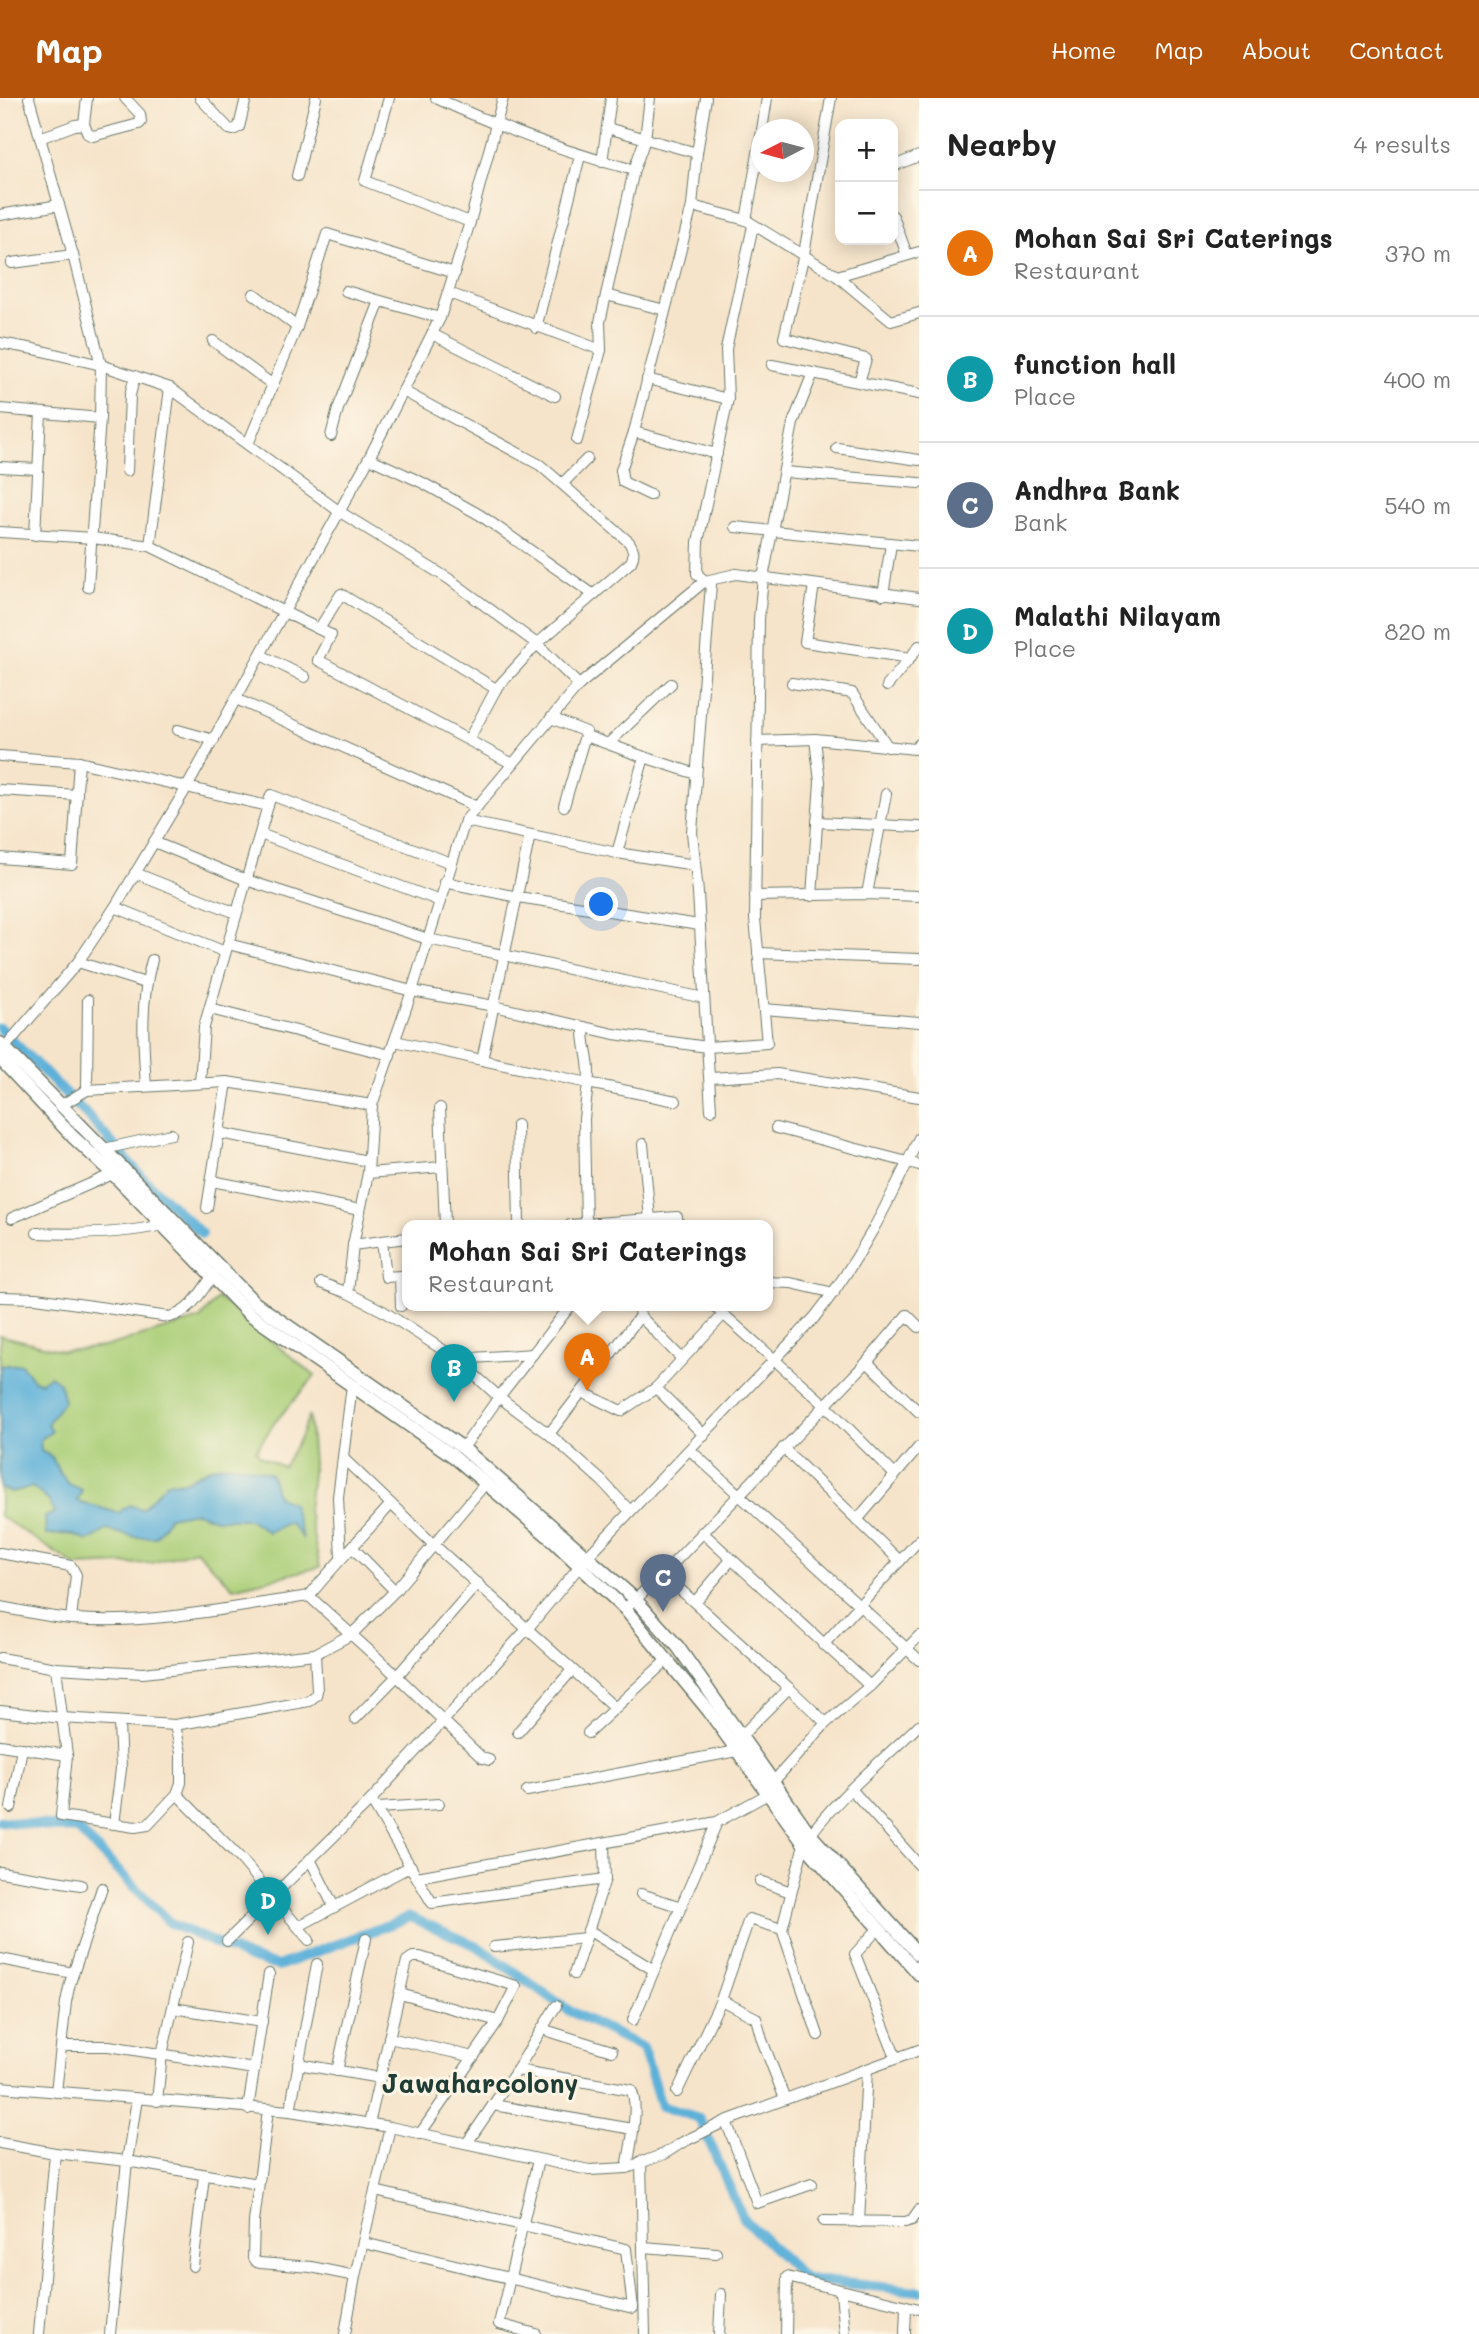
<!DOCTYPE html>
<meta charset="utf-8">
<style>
:root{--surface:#fff;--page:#f2f2f2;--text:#222;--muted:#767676;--line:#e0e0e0;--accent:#b45309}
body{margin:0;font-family:Mali,sans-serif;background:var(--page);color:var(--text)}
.controls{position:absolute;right:21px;top:21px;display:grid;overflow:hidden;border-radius:14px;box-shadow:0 4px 18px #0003}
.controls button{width:63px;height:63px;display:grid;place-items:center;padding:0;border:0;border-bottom:2px solid var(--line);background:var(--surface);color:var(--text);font:35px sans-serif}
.compass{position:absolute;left:751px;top:21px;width:63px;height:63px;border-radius:50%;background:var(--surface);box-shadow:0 4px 18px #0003;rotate:264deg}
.you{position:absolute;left:602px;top:807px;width:24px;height:24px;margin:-18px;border:5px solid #fff;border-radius:50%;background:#1a73e8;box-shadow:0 0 0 10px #1a73e833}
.badge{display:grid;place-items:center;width:46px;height:46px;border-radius:50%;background:var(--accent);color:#fff;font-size:23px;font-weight:700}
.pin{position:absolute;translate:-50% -58px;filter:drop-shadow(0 2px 4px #0008)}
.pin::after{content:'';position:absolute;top:37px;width:24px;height:21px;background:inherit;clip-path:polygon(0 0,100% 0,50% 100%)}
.popup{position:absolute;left:402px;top:1122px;width:371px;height:91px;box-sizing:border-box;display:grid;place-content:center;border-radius:14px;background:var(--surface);filter:drop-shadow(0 2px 5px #0005);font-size:23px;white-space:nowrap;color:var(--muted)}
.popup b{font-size:26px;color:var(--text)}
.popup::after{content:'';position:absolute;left:50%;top:100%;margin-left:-14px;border:14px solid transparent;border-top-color:var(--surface)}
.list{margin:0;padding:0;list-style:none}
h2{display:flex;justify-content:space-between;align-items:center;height:91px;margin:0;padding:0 28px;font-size:30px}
h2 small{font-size:23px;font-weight:400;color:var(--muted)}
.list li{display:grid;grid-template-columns:46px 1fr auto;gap:21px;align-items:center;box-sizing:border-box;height:126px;padding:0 28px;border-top:2px solid var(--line)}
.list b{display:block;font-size:26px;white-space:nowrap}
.list p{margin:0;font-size:23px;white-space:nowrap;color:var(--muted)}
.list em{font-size:23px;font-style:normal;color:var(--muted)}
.map{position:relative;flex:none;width:919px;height:2236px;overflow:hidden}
header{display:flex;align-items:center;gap:42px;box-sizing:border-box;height:98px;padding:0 35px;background:var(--accent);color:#fff}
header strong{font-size:33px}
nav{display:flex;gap:38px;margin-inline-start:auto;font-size:24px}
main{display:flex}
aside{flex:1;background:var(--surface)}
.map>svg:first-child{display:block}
.green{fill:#accf79;stroke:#668656;stroke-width:2}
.water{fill:#5db1d9;stroke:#3e7786;stroke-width:2}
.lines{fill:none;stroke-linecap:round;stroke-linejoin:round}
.canal{stroke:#5db1d9;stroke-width:10}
.minor-casing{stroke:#6a7768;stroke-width:12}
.major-casing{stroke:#6a7768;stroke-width:15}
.minor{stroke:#fff;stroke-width:10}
.major{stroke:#fff;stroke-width:12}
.labels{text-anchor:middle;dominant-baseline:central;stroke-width:6;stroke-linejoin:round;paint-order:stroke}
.neighbourhood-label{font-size:26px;font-weight:bold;fill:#1f3d34;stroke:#fcf5e5}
</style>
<header>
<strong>Map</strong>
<nav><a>Home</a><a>Map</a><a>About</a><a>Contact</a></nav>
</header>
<main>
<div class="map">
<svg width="919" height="2236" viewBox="0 0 919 2236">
<rect width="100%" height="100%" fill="#fcf5e5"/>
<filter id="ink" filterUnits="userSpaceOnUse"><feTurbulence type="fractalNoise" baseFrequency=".0143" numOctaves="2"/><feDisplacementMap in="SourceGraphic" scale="14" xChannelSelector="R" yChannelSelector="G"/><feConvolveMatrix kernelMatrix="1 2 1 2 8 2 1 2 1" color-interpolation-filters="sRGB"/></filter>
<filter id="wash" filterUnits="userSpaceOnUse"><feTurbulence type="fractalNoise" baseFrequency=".00686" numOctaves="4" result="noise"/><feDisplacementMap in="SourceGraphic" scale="28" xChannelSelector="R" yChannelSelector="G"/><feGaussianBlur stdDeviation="1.57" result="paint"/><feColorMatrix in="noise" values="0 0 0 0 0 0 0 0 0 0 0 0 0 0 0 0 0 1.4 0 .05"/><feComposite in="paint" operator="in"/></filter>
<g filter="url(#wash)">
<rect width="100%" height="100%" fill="#f6e4ca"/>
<!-- green -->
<polygon class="green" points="218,1200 315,1278 275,1324 256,1352 260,1358 283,1369 300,1340 309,1317 313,1366 308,1413 320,1469 233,1490 196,1452 152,1465 76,1468 0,1418 0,1237 63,1253 104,1249 200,1221"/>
<!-- water -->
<path class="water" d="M 21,1266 L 33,1282 L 41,1284 L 49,1278 L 59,1284 L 64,1303 L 47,1326 L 51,1334 L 40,1342 L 41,1353 L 52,1359 L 59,1374 L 70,1387 L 82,1392 L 77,1403 L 118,1415 L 129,1407 L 142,1411 L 167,1384 C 190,1385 183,1384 202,1374 C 225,1361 248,1368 271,1376 L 277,1398 L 292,1405 L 303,1441 L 289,1424 L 268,1434 L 249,1421 L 215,1421 L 196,1414 L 169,1419 L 156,1439 L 135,1439 L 107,1432 L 88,1443 L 70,1436 L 46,1437 L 45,1419 L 54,1415 L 49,1403 L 32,1389 L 11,1394 L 0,1390 L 0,1268 Z"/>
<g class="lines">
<!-- canal -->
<g class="canal">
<polyline points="0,930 86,1016 142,1079 202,1136"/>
<polyline points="0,1723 77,1731 171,1826 252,1861 278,1868 410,1819 477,1848 570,1913 643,1950 661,2008 699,2020 743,2120 805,2181 919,2193"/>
</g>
</g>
</g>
<g filter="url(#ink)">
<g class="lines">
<!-- minor casing -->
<g class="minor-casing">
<g id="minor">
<polyline points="29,0 73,157 101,267 100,320 88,489"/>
<polyline points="200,0 229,31 233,32 239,29 246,0"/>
<polyline points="389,0 365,83 470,124"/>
<path d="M 436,0 C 500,30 565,54 634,72 L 600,224 L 601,252 L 577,342"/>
<polyline points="831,0 804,156 784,240 866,261 859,284"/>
<polyline points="84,26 87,0"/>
<polyline points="607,30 697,55 706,0"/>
<polyline points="762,32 767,0"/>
<polyline points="762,33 746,122 837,178 891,223 919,215"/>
<polyline points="40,40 75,27 84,26 88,36 93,38 139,26 141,24 140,16 125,0"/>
<polyline points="602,64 611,0"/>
<polyline points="893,68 919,58"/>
<polyline points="634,72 645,41 650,0"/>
<polyline points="297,78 316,0"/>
<polyline points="692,108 746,122"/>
<polyline points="0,117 59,107"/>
<polyline points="893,118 907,157"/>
<polyline points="12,165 73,157"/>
<polyline points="837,178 919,154"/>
<polyline points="346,193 440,220"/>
<polyline points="449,195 601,252"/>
<polyline points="254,196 297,229"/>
<polyline points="606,197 665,212"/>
<polyline points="536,230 580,58"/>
<polyline points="432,236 555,298"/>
<polyline points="213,243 273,287"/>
<polyline points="0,245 34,251 101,267 170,290 340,414 449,481 537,546 579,587"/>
<polyline points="772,267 919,296"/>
<polyline points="647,281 728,301"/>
<path d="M 403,293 L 540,367 L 629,444 C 634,452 635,456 631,464 L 537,546 L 496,591 L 469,641"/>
<polyline points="0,311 100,320"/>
<polyline points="634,334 717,356"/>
<polyline points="331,338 338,311 380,203"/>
<polyline points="248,346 297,229 327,136 455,175"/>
<polyline points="837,350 919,362"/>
<polyline points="369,360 423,385 480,417 594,497"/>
<polyline points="0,369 38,371"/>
<polyline points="127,373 130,297 135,278"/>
<polyline points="784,374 919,385"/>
<polyline points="563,385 587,361"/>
<polyline points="650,397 623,384 621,372 634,334 692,108 697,55"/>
<polyline points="735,429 919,448"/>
<polyline points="0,434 93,440 150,448 331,537 318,562 513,666"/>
<polyline points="35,437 41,315"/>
<polyline points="150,448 170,290"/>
<polyline points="705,483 711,486 692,734 698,795 711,1012"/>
<polyline points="705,483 736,476 919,500"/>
<polyline points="814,487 805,544 910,560 887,588"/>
<polyline points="883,497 891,446"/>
<polyline points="319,531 341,496 496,591"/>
<polyline points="261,557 305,579"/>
<polyline points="910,560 919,548"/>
<polyline points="792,585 852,595 888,649"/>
<polyline points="236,601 477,709"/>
<polyline points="551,620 586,634 564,708"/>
<polyline points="178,632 214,642"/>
<polyline points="586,638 644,659"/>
<polyline points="757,643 815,641"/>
<polyline points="609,645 671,586"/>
<polyline points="0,658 79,664 268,708"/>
<polyline points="0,692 77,697"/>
<polyline points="465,723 617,755 644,659 696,676"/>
<polyline points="817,724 919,729"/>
<polyline points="260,736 440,803"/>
<polyline points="154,744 246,782 428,841 704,900"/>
<polyline points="617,755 695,767"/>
<polyline points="0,760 72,766 79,664"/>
<polyline points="135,775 236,815"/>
<polyline points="444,784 518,799 699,827"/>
<polyline points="867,796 886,696"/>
<polyline points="755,798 867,796 919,798"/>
<polyline points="812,798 820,684 815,641 915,651 919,646"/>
<polyline points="115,809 225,854"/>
<polyline points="228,846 412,893 494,908 614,936 707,949 767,945 755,821 759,521 763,480 793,325 813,275"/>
<polyline points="758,855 919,861"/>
<polyline points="78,864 145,885"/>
<polyline points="210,911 390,957"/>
<polyline points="764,911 919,924"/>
<path d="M 584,929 C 583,949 592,966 588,985 L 676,1003"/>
<polyline points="395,943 588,985 584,1021 586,1126"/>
<polyline points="0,955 78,864 115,809 187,689 369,360 440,220 470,124 503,0"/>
<polyline points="482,962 530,737"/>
<polyline points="710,980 777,976 919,999"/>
<polyline points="200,985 204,929 271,697 451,765"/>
<path d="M 146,988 C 143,945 140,904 152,862"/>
<polyline points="87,992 88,902"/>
<polyline points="60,1008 87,992 227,984 372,1007"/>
<polyline points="440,1010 445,1127"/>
<polyline points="517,1027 519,1127"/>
<polyline points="776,1030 919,1067"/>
<polyline points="220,1035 368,1063"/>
<polyline points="643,1046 650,1121"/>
<polyline points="104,1051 171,1036"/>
<polyline points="368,1075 442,1069"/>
<polyline points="212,1083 360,1112"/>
<polyline points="207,1110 227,984"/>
<polyline points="12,1120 113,1076"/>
<polyline points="570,1127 677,1119 678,1127"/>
<path d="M 37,1135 C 80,1137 121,1136 163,1127"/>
<polyline points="382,1143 407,1140"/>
<polyline points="353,1147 382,1143 386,1179 400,1178 401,1208"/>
<polyline points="767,1184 791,1185 834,1195"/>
<polyline points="321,1185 348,1195 383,1213 457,1261 499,1299 549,1336 602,1383 630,1413"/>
<polyline points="348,1195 353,1147 368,1075 372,1007 412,893 465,723 579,587 705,483 697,476 698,444 728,301 726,251 753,128"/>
<path d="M 0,1199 L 36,1200 L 169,1219 C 190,1215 201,1194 213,1177"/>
<polyline points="638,1207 640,1218 682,1261"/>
<polyline points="713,1207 824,1306 895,1377"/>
<polyline points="457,1261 533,1256"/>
<polyline points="867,1264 919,1314"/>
<polyline points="582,1294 621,1313 656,1290"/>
<polyline points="549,1336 640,1218"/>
<polyline points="704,1337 656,1290 723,1217"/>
<polyline points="463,1350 499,1299 571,1207"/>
<polyline points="783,1350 900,1463"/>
<polyline points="690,1352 919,1562"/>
<polyline points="344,1361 434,1447 615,1610"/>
<polyline points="857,1422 919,1349"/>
<polyline points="702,1434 870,1588"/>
<polyline points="353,1450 395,1493"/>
<polyline points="0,1455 71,1468 76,1477 71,1521"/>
<polyline points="341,1459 338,1399 352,1287"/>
<polyline points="663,1476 789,1590 742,1637"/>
<path d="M 309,1498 C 335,1466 364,1437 391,1406"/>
<polyline points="695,1504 731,1462"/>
<path d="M 0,1509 C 24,1513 50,1520 74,1521 C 152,1527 232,1509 309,1498 L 397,1578 L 482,1660 L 489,1662"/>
<polyline points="625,1511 663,1476 867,1264 907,1217 919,1229"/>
<polyline points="823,1547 919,1442"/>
<polyline points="0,1560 56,1570 143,1575 315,1556 352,1536 395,1493 485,1386"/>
<polyline points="789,1590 826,1625"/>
<polyline points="0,1613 62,1620 175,1627 309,1603 316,1597 317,1593 315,1556"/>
<polyline points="355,1621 397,1578 478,1485"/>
<polyline points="518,1634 572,1572"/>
<polyline points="588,1635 668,1561"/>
<polyline points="0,1647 67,1657 56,1570"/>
<polyline points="67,1657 61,1718 135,1729 148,1727 177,1696 181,1685 181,1655 175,1627"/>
<polyline points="773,1684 826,1625 870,1588 919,1538"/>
<polyline points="852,1692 919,1767"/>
<polyline points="527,1693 737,1653"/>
<polyline points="177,1696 242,1762 309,1842"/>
<polyline points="371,1702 432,1805 605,1781"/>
<polyline points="11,1710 22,1650"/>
<polyline points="378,1710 439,1706"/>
<polyline points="114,1726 121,1671 119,1625"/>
<polyline points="310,1761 334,1809"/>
<polyline points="0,1774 81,1787"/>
<polyline points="417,1779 717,1724 768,1696"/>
<polyline points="760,1783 791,1794"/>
<polyline points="641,1796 681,1809"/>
<polyline points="299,1828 411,1768"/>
<polyline points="782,1831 818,1937"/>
<polyline points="878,1831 855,1856 896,1960"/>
<polyline points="588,1832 654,1872"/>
<path d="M 227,1843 L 371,1702 L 528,1530 L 588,1458 L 814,1220 C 860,1162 888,1106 919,1040"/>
<polyline points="494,1849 586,1840"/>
<polyline points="0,1861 73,1875"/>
<polyline points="574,1876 605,1781 604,1745"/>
<polyline points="400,1896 498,1923"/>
<polyline points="721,1902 756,1920 762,1942 785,2001"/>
<polyline points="173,1910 262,1924"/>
<polyline points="633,1922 717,1724"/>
<polyline points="542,1931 612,1953"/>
<polyline points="389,1940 474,1959"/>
<polyline points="62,1948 109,1948 254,1971"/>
<polyline points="298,1966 380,1980"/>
<polyline points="517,1972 556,1908"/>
<polyline points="337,1973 366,1841"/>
<polyline points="0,1989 290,2013 390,2029 589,2072 627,2070 664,2056 683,2044 726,2023 919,1952"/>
<polyline points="56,1994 66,1904 70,1885 102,1790"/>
<path d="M 677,1994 L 721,1902 L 749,1821 L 782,1831 L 804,1746 C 831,1704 882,1663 919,1627"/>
<polyline points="157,2003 162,1956 188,1844"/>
<polyline points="493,2007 633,2031"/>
<polyline points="248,2011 269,1876"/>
<polyline points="268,2012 254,2124 253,2160 256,2164 260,2165 311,2169 355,2178"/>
<polyline points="290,2013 317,1866"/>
<polyline points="726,2023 757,2105 812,2086"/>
<polyline points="369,2026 407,1863 413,1859 420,1859 516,1888 498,1923 420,2036"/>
<polyline points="0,2045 55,2055 127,2063 258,2086"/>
<path d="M 467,2045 L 517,1972 L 631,1992 C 640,2007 630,2051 627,2070"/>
<polyline points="641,2063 645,2236"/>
<polyline points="824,2123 905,2124 912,2122 919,2112"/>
<polyline points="859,2124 867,1971"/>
<polyline points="364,2145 633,2210 626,2151 375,2093"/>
<polyline points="644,2149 716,2155"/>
<polyline points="193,2168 204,2078"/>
<polyline points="841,2194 845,2236"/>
<polyline points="39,2236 55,2055"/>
<polyline points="110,2236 127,2063 137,2001"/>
<polyline points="345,2236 355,2178 390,2029"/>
<polyline points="536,2236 499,2226 538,2062"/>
<polyline points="719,2236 721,2196"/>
<polyline points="786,2236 787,2179 919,2211"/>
<polyline points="905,2236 906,2209"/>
</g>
</g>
<!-- major casing -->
<g class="major-casing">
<g id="major">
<polyline points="0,945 255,1205 463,1350 635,1501 678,1549 810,1736 919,1857"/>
<polyline points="0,961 73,1039 113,1076 248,1215 453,1358 548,1438 625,1511 708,1612 804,1746 919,1876"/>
</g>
</g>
<!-- minor -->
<use href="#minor" class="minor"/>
<!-- major -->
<use href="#major" class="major"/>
</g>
</g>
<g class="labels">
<!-- neighbourhood labels -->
<g class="neighbourhood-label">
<text x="480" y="1985">Jawaharcolony</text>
</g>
</g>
</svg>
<div class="controls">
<button>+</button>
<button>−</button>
</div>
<svg class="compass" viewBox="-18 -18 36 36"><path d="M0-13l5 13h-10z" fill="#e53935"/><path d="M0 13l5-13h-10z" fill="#767676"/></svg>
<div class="you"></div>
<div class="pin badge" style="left:587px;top:1293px;background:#e8710a">A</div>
<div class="popup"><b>Mohan Sai Sri Caterings</b>Restaurant</div>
<div class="pin badge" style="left:454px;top:1304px;background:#0f9aa8">B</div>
<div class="pin badge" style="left:663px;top:1514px;background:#5c6f8a">C</div>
<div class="pin badge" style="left:268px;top:1837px;background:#0f9aa8">D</div>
</div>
<aside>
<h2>Nearby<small>4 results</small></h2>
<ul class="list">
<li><span class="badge" style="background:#e8710a">A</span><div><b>Mohan Sai Sri Caterings</b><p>Restaurant</p></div><em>370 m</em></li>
<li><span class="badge" style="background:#0f9aa8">B</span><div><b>function hall</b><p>Place</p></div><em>400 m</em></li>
<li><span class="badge" style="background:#5c6f8a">C</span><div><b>Andhra Bank</b><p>Bank</p></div><em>540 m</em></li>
<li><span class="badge" style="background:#0f9aa8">D</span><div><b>Malathi Nilayam</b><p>Place</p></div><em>820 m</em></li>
</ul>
</aside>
</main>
